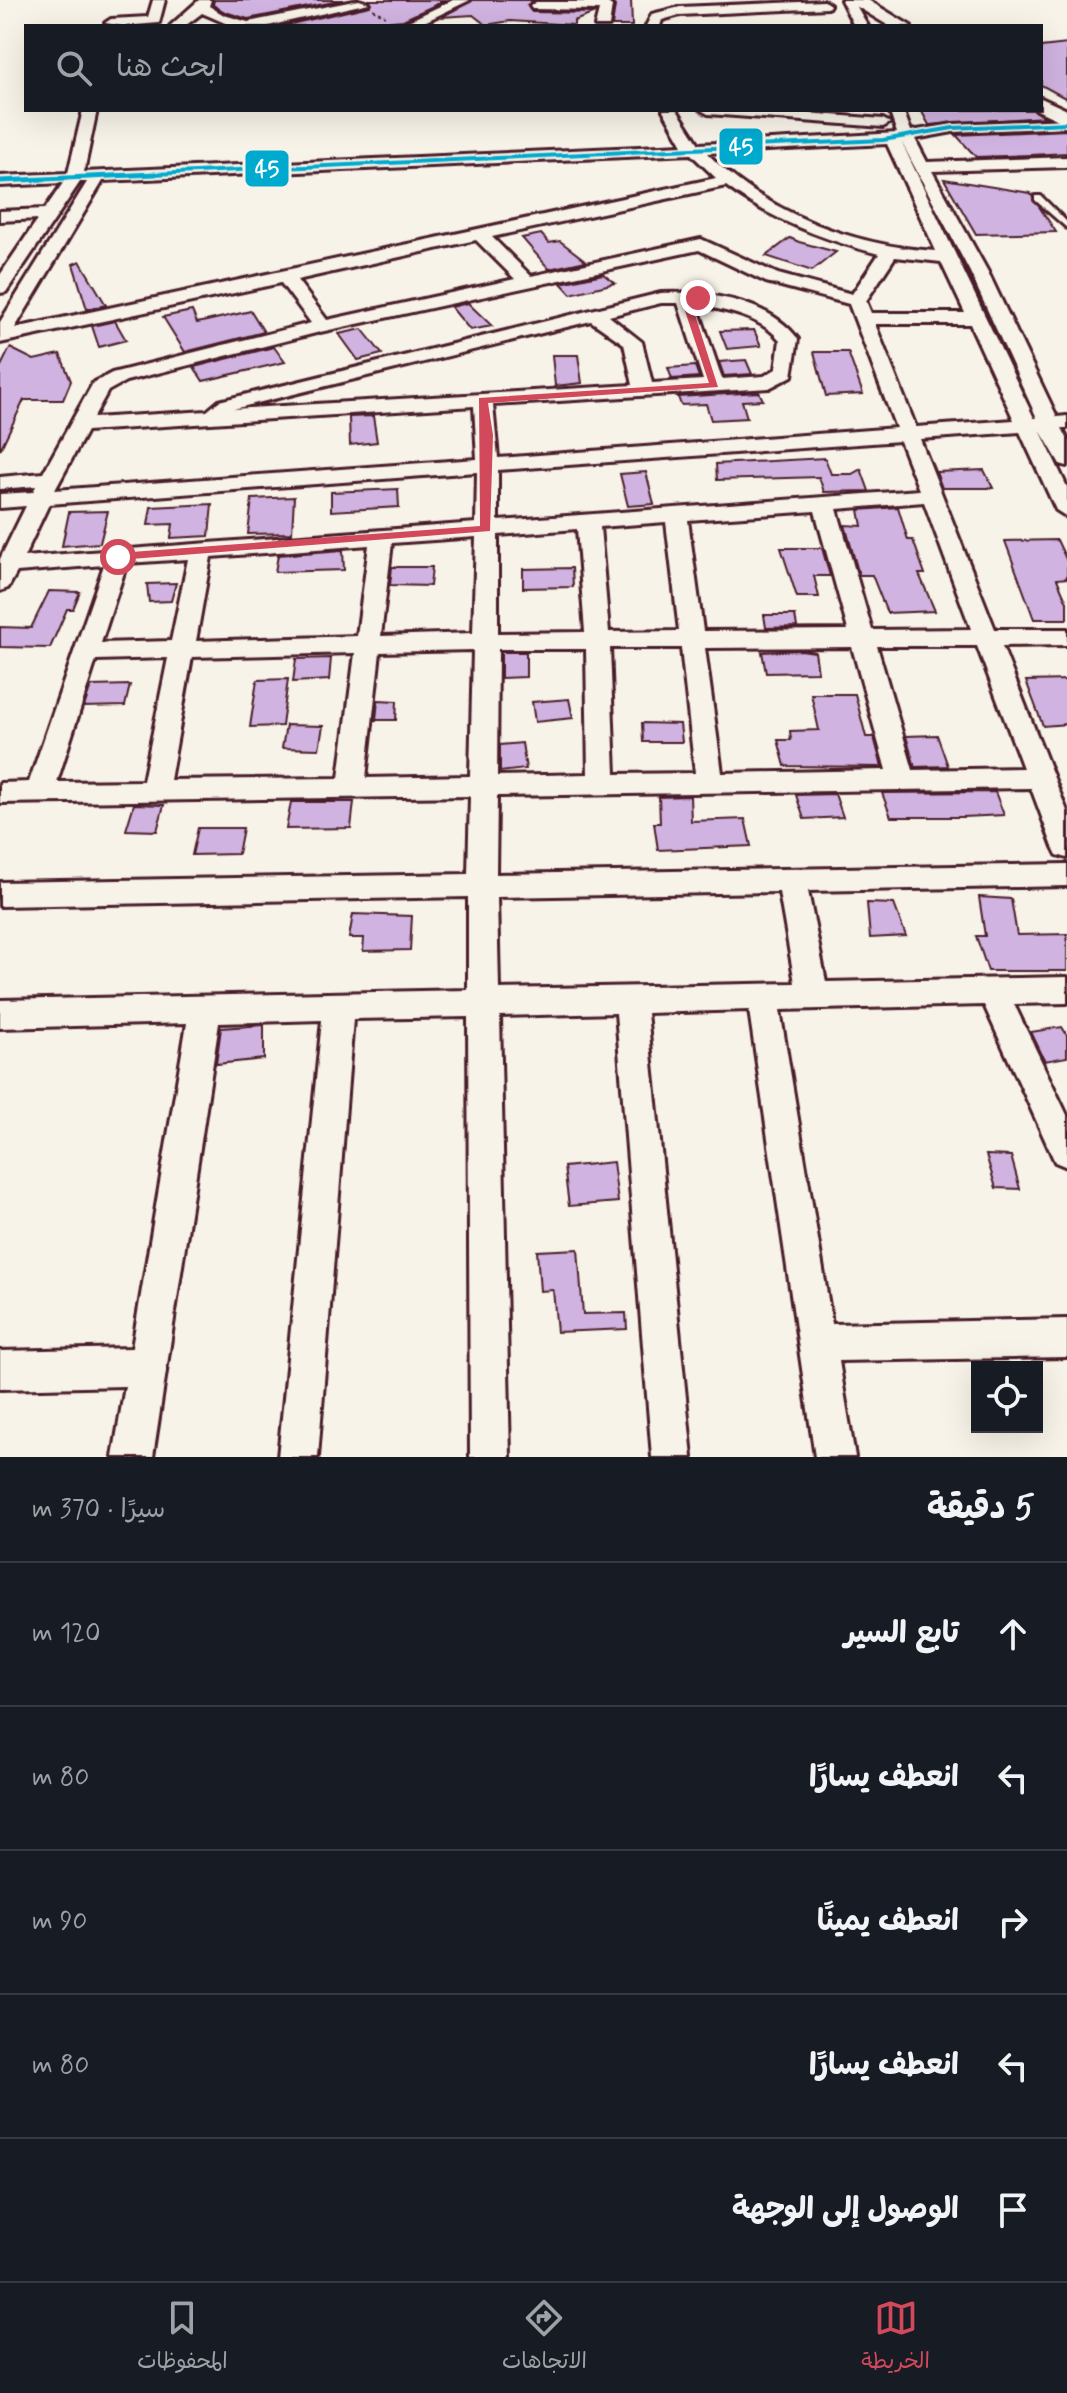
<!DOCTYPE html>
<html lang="ar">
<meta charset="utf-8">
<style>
:root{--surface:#171b24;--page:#242831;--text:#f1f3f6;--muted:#9ea1a6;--line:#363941;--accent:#d1495b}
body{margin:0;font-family:Mynerve,"Playpen Sans Arabic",sans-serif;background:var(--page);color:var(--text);direction:rtl}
.controls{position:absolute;right:24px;bottom:24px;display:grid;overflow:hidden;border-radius:0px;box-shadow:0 8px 32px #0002}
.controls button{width:72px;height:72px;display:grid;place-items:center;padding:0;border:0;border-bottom:2px solid var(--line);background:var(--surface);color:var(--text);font:40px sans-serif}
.stop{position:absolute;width:24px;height:24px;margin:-18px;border:6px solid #d1495b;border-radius:50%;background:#fff}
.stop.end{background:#d1495b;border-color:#fff;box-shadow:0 2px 8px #0008}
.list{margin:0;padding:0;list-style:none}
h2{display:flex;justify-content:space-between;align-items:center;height:104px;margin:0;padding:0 32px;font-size:34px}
h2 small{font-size:26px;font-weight:400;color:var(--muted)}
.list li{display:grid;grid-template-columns:52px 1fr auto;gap:24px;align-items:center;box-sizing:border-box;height:144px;padding:0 32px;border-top:2px solid var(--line)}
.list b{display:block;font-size:30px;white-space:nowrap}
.list em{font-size:26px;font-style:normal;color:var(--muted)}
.icon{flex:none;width:44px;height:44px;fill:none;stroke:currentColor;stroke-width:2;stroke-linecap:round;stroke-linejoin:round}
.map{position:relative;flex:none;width:1067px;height:1457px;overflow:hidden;direction:ltr}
.search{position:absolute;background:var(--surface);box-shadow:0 8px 32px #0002;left:24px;right:24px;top:24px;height:88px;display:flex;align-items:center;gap:20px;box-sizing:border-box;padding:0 28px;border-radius:0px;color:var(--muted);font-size:30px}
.sheet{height:824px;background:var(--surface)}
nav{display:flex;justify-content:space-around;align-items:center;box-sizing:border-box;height:112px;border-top:2px solid var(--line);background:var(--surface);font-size:22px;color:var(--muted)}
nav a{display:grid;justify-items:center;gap:4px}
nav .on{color:var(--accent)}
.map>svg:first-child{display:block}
.building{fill:#d0b3e0;stroke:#4a1f2b;stroke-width:2}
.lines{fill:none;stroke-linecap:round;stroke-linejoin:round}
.lane-casing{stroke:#4a1f2b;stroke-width:6}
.street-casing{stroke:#4a1f2b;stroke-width:6}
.secondary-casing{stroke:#4a1f2b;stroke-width:6}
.path{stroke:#4a1f2b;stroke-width:2;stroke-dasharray:3 3;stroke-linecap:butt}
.lane{fill:#f7f3e8;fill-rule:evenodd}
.street{fill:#f7f3e8;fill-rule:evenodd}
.secondary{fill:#f7f3e8;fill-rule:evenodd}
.bus-1-far1-casing{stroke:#f7f3e8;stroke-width:7}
.bus-1-casing{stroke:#f7f3e8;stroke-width:9}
.bus-1-far1{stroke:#00a9ce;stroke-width:4}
.bus-1{stroke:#00a9ce;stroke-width:5}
.route{fill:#d1495b}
.line-badge{stroke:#f7f3e8;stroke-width:3}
.badge-label{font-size:22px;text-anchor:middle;font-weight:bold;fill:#fff}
</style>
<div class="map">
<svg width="1067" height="1457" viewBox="0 0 1067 1457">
<rect width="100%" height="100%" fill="#f7f3e8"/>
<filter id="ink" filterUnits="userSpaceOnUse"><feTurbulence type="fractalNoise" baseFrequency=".0125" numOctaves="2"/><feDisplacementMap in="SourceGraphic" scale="16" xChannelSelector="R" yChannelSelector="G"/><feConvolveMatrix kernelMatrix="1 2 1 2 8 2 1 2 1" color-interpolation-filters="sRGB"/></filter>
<g filter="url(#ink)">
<!-- building -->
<g class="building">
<polygon points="214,0 344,0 248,19 225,12 213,5"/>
<polygon points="369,0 446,0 403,20 380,22 384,26 282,26 370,6"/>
<polygon points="473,0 534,0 527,5 532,12 595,13 574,21 574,25 510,21 486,25 473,15 441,17"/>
<polygon points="608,0 631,0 632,26 612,26 615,6"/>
<polygon points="1067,44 1067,99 1041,85 1041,47"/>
<polygon points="921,110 1034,110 1045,117 929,125"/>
<polygon points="1067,130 1067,153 1031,155 976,157 956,135"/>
<polygon points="944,179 1030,193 1056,232 976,234"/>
<polygon points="541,234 549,243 560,241 586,261 549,269 522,238"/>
<polygon points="790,238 799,242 836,252 812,271 766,256"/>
<polygon points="80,261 106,305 87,309 73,264"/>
<polygon points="603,274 615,283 571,294 561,283"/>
<polygon points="468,303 492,326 470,330 451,307"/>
<polygon points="192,311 197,323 251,311 264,332 185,352 163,317"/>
<polygon points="115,321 126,340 99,347 92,326"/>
<polygon points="362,329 382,354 358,360 339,334"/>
<polygon points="754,330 761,346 727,349 720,331"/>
<polygon points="274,347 285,362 203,381 194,367"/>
<polygon points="10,348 34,360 60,354 71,381 63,400 24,400 0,450 0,368"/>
<polygon points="814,352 848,352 863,394 826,396"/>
<polygon points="552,355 578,355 582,383 555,386"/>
<polygon points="746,360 752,374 724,376 719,362"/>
<polygon points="695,366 699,377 672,379 668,368"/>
<polygon points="759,392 763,400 742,401 747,418 711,420 706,404 681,405 678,397"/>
<polygon points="373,416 377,442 350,445 349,417"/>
<polygon points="825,458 831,474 852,474 861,469 869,491 824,492 819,477 717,480 716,464"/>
<polygon points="984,470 993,488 942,488 936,472"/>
<polygon points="646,472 654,504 628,506 620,474"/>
<polygon points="398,489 399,507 331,511 331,492"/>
<polygon points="294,497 292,533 248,534 252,499"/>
<polygon points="212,504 209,536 171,538 173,524 148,525 151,507"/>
<polygon points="898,507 908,540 913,540 925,574 919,574 935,611 887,613 872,575 859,575 845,525 862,526 859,510"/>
<polygon points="108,511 100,543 62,546 69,512"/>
<polygon points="1057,540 1067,561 1067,578 1057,579 1067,602 1067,619 1034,619 1005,541"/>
<polygon points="781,548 822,548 830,576 814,576 819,597 797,597"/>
<polygon points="343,550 344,570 275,572 278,555"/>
<polygon points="392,567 432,567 430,586 390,585"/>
<polygon points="572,568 573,587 523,588 523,569"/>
<polygon points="176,583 171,601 149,602 147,584"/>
<polygon points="49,591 80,592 73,609 67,609 50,648 0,647 0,627 31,628"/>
<polygon points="764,615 795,615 797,627 766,628"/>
<polygon points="801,650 815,652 818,672 766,673 762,652"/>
<polygon points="501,652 526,652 526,677 501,678"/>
<polygon points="331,658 329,680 293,682 296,659"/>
<polygon points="288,679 282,726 250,727 257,680"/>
<polygon points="1067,680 1067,724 1043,726 1026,681"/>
<polygon points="130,685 125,706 84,707 91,686"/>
<polygon points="811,694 855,694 866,737 874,737 882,767 785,766 778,740 791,740 790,731 819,730"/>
<polygon points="569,699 573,718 535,722 532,702"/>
<polygon points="378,700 397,701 396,720 376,720"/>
<polygon points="642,723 680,724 682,742 643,742"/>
<polygon points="286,725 323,726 319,749 282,748"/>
<polygon points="937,735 948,766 915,767 906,736"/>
<polygon points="522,743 526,769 500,772 500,745"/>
<polygon points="995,792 1004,815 963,817 891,817 882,793"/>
<polygon points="835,794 843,817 804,819 796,795"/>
<polygon points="690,796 691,821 745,819 751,846 658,850 654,823 660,823 659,797"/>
<polygon points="291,802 354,802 351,828 286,829"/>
<polygon points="134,804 164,805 157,831 126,830"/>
<polygon points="198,828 243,828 238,854 192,855"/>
<polygon points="979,897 1011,899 1017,935 1067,934 1067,971 988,971 976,936 985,936"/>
<polygon points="867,903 894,904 906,936 870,938"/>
<polygon points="353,914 412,916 410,950 363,951 364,938 349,938"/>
<polygon points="264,1025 264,1059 216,1064 221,1028"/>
<polygon points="1062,1027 1067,1035 1067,1057 1045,1061 1031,1032"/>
<polygon points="986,1155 1011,1156 1020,1189 996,1188"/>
<polygon points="613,1162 618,1202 569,1206 564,1167"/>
<polygon points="578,1249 583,1314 626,1313 627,1329 557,1332 553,1290 540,1291 537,1251"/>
</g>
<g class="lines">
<!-- lane casing -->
<g class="lane-casing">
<polygon id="lane" points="1035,196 1041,196 1067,222 1067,228 1035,200"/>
</g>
<!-- street casing -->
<g class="street-casing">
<g id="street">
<polygon points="153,0 165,0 159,23 124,26 105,23 111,19 148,17"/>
<polygon points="199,0 211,0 209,6 224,15 248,22 359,0 369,3 268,26 232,26 202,13 185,26 170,26"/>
<polygon points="453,0 470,0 416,26 398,26"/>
<polygon points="841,0 853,0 868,26 854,26"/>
<polygon points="824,1 830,5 828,8 680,15 662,20 660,26 646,26 652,14 680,7"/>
<polygon points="536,2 606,2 612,6 609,26 595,26 599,10 532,9 530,6"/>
<path d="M 83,110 L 97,110 L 84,172 L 683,145 L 663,110 L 677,110 L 699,144 L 897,133 L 889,110 L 903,110 L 911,131 L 953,124 L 1067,119 L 1067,127 L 953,132 L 915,139 L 927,162 L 1067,157 L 1067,167 L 932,171 L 988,272 L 1057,417 L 1067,416 L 1067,428 L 1062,428 L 1067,438 L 1067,466 L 1060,464 L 1040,430 L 1067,487 L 1067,517 L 1056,510 L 1020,432 L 920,439 L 995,629 L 1067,629 L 1067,645 L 1002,646 L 1067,811 L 1067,858 L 1057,855 L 1053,847 L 1031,788 L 497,796 L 496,874 L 1067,864 L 1067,886 L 808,891 L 826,982 L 1067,977 L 1067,1003 L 1014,1004 L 1067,1115 L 1067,1167 L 1055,1162 L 984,1005 L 780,1010 L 832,1324 L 1067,1319 L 1067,1357 L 839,1361 L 855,1457 L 815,1457 L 749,1010 L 647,1013 L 692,1457 L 652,1457 L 616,1013 L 500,1016 L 510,1457 L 470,1457 L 468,1017 L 353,1019 L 318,1457 L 278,1457 L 322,1020 L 219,1023 L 153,1457 L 113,1457 L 125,1386 L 0,1389 L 0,1351 L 132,1348 L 187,1023 L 0,1028 L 0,1000 L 468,990 L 468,897 L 0,906 L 0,882 L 468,874 L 470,796 L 0,803 L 0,783 L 29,782 L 104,565 L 17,572 L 8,588 L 0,591 L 0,559 L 26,506 L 0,508 L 0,494 L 33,492 L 36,486 L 0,489 L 0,477 L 43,473 L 93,383 L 112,373 L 311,323 L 281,283 L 0,343 L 0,322 L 87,182 L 80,182 L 6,292 L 0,293 L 0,275 L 38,219 L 0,221 L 0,211 L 45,209 L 63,183 L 0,186 L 0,176 L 68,173 ZM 901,141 L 970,272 L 1037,418 L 1034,418 ZM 887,144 L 936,251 C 854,247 764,212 707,153 ZM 691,154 L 716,178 L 15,328 L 103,181 ZM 726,186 C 771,220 825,240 879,254 L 852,294 L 778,274 L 701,239 L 531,276 L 492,237 ZM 476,240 L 515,279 L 327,320 L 297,280 ZM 699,250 L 766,282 L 849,304 L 896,428 L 498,458 L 493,405 L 769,388 L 792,376 L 798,339 C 770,300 705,291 661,293 L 219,401 L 207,411 L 93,418 L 108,391 L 126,381 L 320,332 ZM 895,257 L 941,262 L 965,313 L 871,313 L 866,301 ZM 661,303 L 678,303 L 703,380 L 652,383 L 642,342 L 609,316 ZM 697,305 C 725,310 761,317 780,340 L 776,369 L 764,376 L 722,379 ZM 591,321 L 624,344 L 633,385 L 233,409 ZM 875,324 L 970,324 L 1014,420 L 916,427 ZM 474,406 L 477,459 L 55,490 L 87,431 ZM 900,441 L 919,490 L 498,521 L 498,470 ZM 477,472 L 476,523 L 24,557 L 49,504 ZM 924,502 L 971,629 L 872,630 L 837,509 ZM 815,511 L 848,630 L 703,631 L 688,520 ZM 666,522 L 679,631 L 609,632 L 600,527 ZM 577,529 L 585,632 L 498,633 L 498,535 ZM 476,537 L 473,633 L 381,636 L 392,543 ZM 369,545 L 357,636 L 196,641 L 211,557 ZM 188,559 L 171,641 L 101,643 L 127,563 ZM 877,646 L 977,646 L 1023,768 L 913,770 ZM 852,647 L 886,770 L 722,773 L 705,648 ZM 610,648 L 681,648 L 695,773 L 615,774 ZM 498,649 L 586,649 L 588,774 L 497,776 ZM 473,650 L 470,776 L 366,778 L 380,652 ZM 355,653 L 339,778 L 170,780 L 192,657 ZM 168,658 L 143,781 L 57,782 L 96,660 ZM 779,892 L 795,983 L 499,989 L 497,897 Z"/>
<polygon points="701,110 767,110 883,119 890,123 883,127 708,114"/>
</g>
</g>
<!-- secondary casing -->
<g class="secondary-casing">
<g id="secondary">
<polygon points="846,0 868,0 911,26 889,26"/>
<polygon points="1041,98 1067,110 1067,124 1037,110 1041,110"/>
</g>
</g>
<!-- path -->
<polyline class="path" points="373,9 385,16"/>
<!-- lane -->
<use href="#lane" class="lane"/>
<!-- street -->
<use href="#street" class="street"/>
<!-- secondary -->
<use href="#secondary" class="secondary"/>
<!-- bus-1-far1 casing -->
<g class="bus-1-far1-casing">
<polyline id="bus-1-far1" points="112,176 883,140 953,128 1067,123"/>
</g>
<!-- bus-1 casing -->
<g class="bus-1-casing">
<polyline id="bus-1" points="0,181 155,174"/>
</g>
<!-- bus-1-far1 -->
<use href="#bus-1-far1" class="bus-1-far1"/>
<!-- bus-1 -->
<use href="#bus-1" class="bus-1"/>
</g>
</g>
<!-- route -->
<polygon class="route" points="685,293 702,298 690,299 718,387 488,403 493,435 490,531 118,560 113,557 118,553 480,526 479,398 709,383 680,296"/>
<g class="line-badge">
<rect x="718" y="127" width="46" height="39" rx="8" fill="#00a9ce"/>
<rect x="244" y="149" width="46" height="39" rx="8" fill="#00a9ce"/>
</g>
<g class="badge-label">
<text x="741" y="154">45</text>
<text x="267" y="176">45</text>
</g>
</svg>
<div class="controls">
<button><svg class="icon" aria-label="locate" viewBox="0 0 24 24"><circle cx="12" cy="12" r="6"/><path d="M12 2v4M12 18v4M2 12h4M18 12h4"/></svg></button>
</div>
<div class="stop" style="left:118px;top:557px"></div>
<div class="stop end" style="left:698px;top:298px"></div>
<div class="search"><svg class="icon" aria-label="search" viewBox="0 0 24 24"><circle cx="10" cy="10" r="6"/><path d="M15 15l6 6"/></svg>ابحث هنا</div>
</div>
<section class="sheet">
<h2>5 دقيقة<small>سيرًا · 370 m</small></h2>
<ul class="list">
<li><svg class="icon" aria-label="ahead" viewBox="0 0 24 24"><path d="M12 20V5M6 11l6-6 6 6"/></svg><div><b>تابع السير</b></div><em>120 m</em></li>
<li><svg class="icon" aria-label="left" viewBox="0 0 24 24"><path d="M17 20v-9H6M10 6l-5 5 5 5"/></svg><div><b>انعطف يسارًا</b></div><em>80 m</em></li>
<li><svg class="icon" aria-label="right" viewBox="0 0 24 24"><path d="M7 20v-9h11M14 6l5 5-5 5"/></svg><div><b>انعطف يمينًا</b></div><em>90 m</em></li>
<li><svg class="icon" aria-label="left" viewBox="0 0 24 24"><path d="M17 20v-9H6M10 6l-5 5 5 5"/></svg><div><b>انعطف يسارًا</b></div><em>80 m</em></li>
<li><svg class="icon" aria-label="arrive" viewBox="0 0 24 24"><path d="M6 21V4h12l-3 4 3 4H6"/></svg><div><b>الوصول إلى الوجهة</b></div></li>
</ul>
</section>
<nav>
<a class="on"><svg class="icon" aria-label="map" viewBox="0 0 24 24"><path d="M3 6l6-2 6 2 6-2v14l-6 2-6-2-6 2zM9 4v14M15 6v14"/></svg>الخريطة</a>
<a><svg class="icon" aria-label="directions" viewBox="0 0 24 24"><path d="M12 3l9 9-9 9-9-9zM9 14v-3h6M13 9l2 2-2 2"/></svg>الاتجاهات</a>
<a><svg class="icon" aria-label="saved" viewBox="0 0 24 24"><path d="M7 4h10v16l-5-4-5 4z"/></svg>المحفوظات</a>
</nav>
